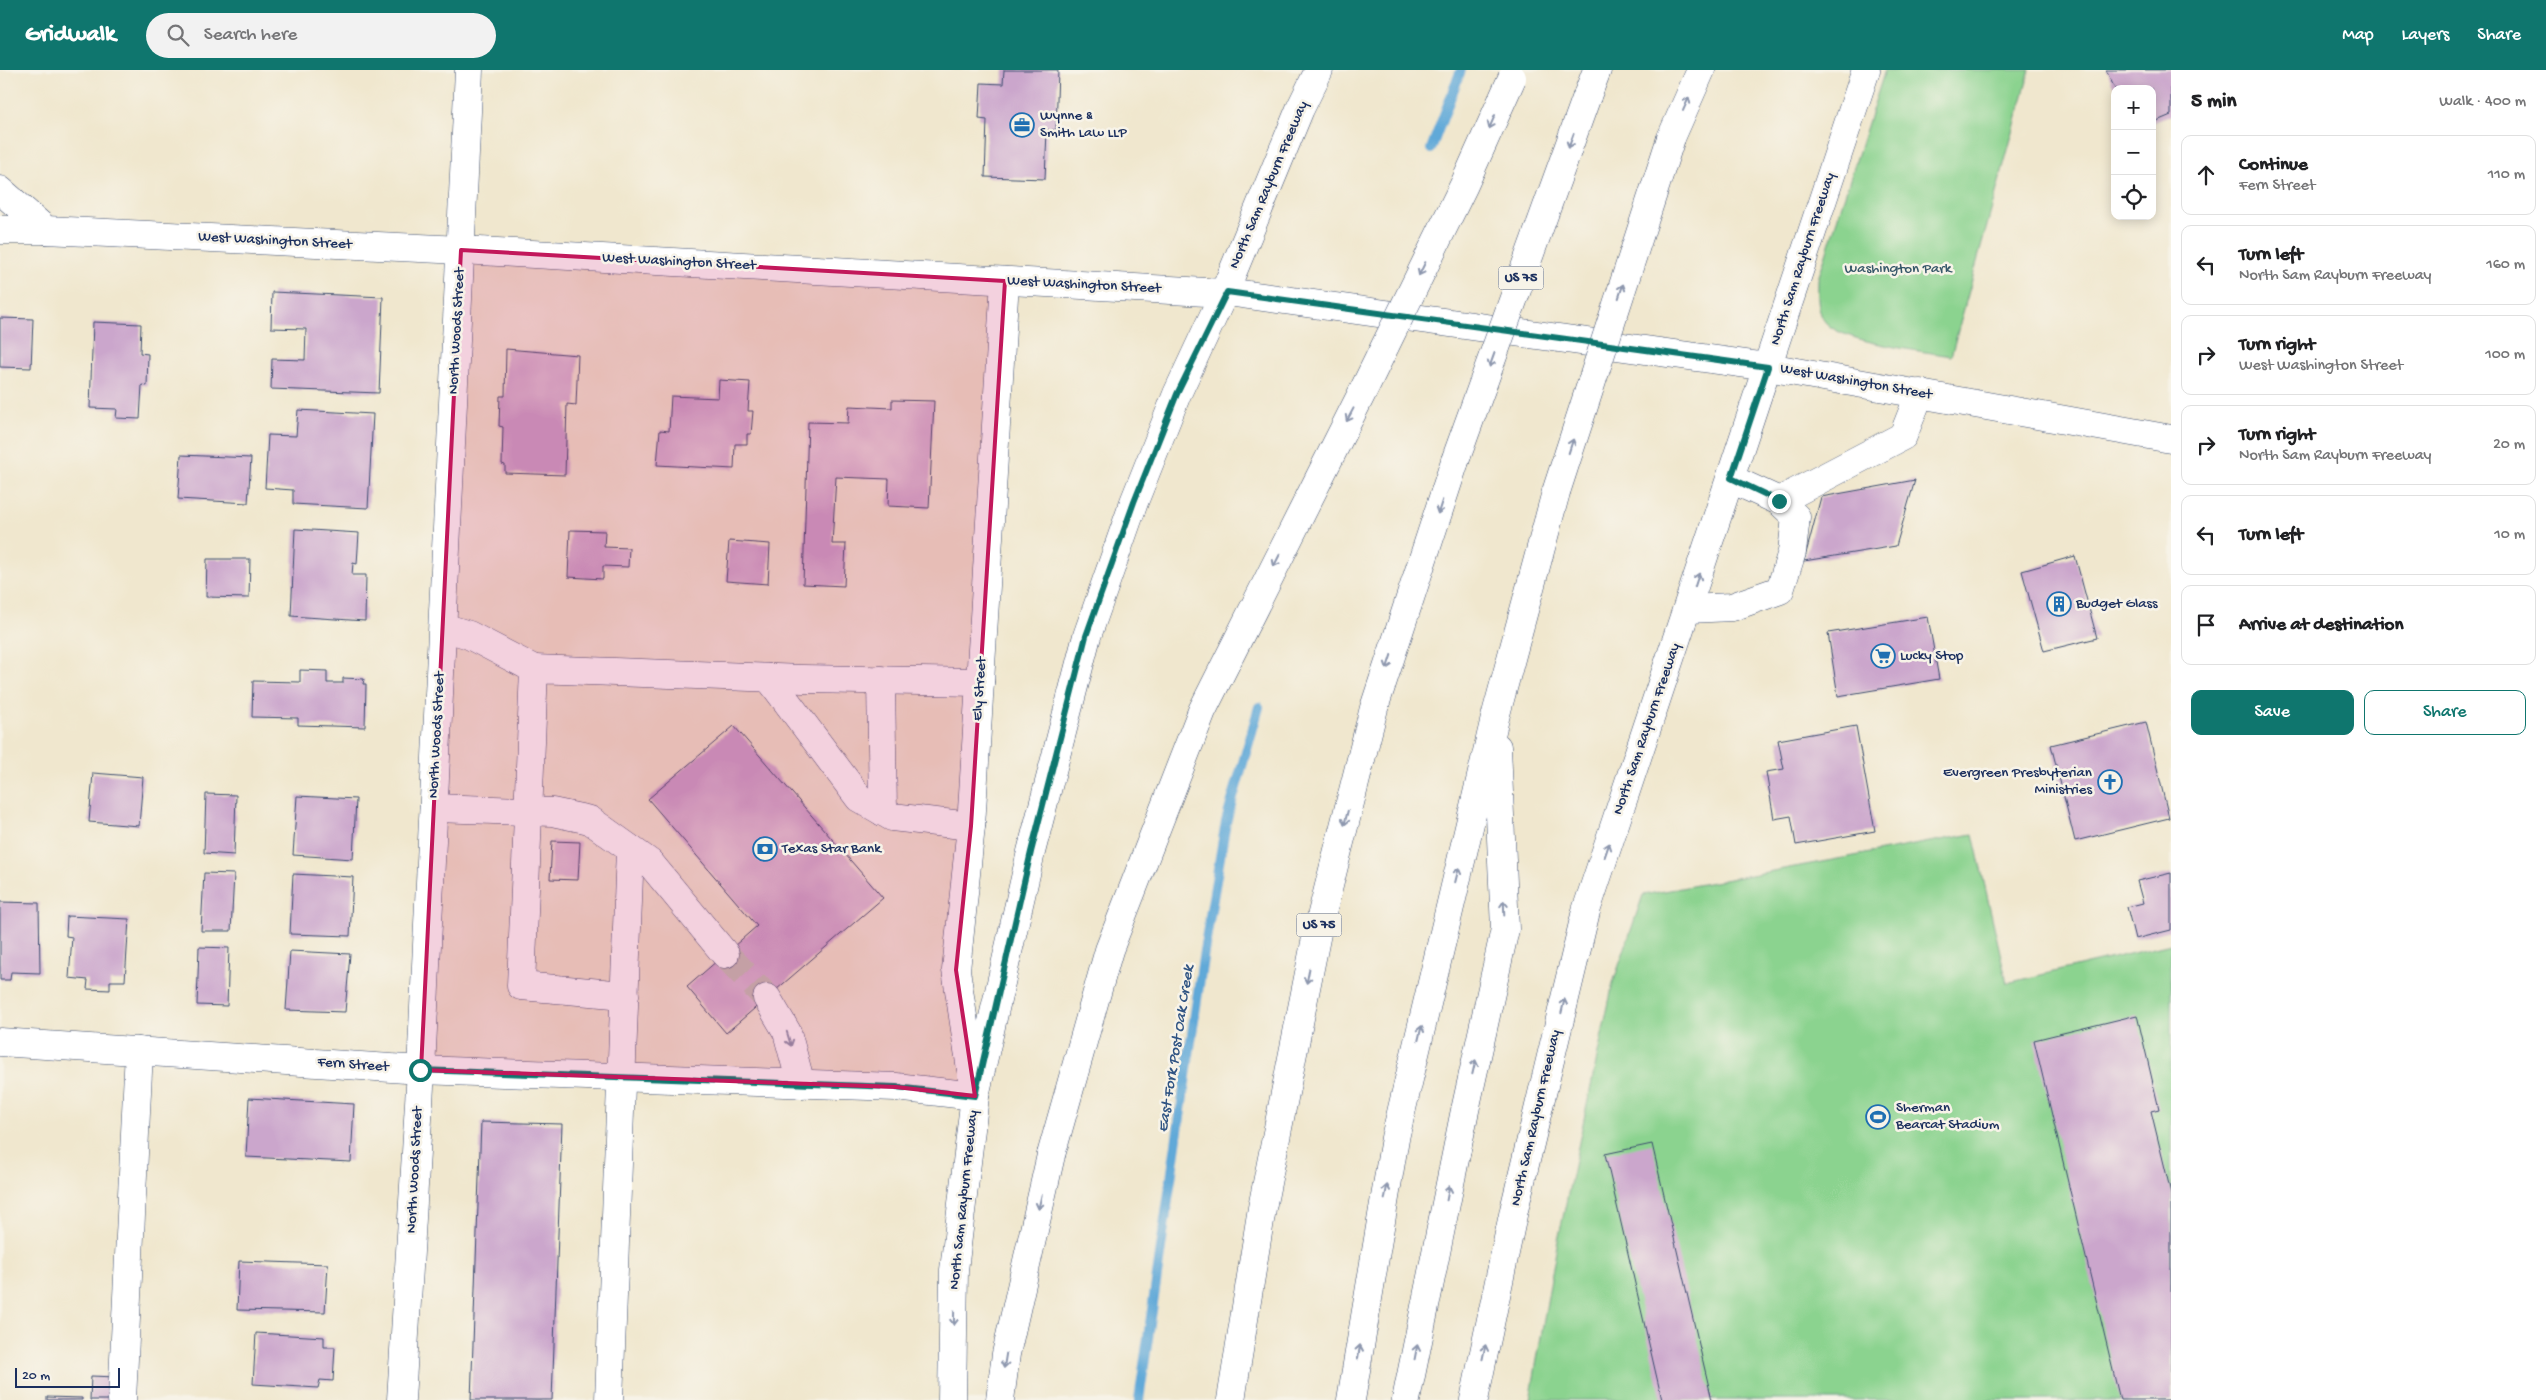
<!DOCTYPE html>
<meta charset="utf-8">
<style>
:root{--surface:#fff;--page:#f2f2f2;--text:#202124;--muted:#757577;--line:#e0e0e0;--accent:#0f766e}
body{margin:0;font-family:"Gochi Hand",sans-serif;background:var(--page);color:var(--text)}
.controls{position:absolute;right:15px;top:15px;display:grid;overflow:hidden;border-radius:10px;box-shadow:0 2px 12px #0003}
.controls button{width:45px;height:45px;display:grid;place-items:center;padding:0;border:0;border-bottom:1px solid var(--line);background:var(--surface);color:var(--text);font:25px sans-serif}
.scale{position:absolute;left:15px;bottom:12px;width:105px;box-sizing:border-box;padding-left:5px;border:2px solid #1b2f5e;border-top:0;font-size:14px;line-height:18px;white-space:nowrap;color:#1b2f5e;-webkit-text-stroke:4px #f7f3e8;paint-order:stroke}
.stop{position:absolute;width:15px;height:15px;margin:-11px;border:4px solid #0f766e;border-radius:50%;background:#fff}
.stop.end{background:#0f766e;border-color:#fff;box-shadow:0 1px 5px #0008}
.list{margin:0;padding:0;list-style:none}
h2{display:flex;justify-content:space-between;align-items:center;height:65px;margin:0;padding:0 20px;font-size:21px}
h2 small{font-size:16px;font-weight:400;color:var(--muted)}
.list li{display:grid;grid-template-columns:32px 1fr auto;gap:15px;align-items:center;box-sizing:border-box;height:80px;margin:0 10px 10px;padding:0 10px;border:1px solid var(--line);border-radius:10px}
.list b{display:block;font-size:19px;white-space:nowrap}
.list p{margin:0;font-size:16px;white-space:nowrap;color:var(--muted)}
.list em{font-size:16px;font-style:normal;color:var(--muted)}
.actions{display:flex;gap:10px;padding:15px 20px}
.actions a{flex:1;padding:11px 0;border:1px solid var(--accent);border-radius:10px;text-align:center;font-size:18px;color:var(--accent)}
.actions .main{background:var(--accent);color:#fff}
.icon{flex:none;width:28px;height:28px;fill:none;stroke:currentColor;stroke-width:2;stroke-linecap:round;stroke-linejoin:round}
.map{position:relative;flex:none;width:2171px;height:1330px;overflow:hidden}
header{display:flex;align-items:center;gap:30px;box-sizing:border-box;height:70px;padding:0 25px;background:var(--accent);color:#fff}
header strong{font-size:24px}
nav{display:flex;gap:28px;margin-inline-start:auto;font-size:18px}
.search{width:350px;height:45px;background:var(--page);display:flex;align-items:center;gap:12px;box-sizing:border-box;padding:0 18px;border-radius:28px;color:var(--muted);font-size:19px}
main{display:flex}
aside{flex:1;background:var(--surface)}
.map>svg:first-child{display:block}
.green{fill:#8bd38f;stroke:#538176}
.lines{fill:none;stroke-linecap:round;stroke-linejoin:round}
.stream{stroke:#61a9d8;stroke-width:10}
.building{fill:#cba6cc}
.minor-tunnel{stroke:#c5c2b8;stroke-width:28;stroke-dasharray:28 14;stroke-linecap:butt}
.minor-casing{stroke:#3b4b6f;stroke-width:29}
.major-casing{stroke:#3b4b6f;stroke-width:29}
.highway-casing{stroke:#3b4b6f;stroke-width:29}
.minor{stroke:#fff;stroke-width:28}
.major{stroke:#fff;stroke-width:28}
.highway{stroke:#fff;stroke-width:28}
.highway-bridge-casing{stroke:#3b4b6f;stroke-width:29;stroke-linecap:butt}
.highway-bridge{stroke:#fff;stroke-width:28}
.oneway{stroke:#8d97ae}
.route{stroke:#0f766e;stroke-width:6}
.marked{fill:#c2185b;fill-opacity:0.2;stroke:#c2185b;stroke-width:4;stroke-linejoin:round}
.labels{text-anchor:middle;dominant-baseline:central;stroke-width:5;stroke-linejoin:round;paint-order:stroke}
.shield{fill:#f7f3e8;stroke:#5d6a87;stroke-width:1}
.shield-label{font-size:14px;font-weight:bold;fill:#1b2f5e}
.poi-label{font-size:15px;fill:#1b2f5e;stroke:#f7f3e8;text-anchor:start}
.street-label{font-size:15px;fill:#1b2f5e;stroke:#f7f3e8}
.park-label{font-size:15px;fill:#37586a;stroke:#f7f3e8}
.water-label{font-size:16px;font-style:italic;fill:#305483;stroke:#f7f3e8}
</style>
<header>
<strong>Gridwalk</strong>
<div class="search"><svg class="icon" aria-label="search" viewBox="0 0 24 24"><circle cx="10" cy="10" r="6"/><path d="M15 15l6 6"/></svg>Search here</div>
<nav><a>Map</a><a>Layers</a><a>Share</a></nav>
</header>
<main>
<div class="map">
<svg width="2171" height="1330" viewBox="0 0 2171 1330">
<rect width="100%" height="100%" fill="#f7f3e8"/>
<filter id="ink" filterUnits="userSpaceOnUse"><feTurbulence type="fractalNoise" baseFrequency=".02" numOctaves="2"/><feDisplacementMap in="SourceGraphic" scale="10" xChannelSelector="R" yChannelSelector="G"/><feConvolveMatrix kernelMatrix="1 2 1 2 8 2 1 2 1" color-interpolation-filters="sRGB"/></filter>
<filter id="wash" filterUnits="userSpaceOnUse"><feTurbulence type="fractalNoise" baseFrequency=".0096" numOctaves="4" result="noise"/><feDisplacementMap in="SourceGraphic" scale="20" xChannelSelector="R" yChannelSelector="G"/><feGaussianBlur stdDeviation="1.12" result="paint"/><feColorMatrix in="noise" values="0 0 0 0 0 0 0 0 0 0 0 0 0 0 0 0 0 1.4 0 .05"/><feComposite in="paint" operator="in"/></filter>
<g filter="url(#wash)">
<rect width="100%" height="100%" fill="#f0e7ce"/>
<!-- green -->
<g class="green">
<path d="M 1885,0 L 2030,0 L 1951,286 C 1923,281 1846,273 1827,254 C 1816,243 1818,224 1818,209 Z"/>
<polygon points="1973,764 2007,913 2171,874 2171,1330 1530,1330 1556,1180 1613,913 1643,825"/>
</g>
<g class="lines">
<!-- stream -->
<g class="stream">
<polyline points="1431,79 1461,0"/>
<polyline points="1139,1330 1204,881 1226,752 1259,637"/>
</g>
</g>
<g id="blocks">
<!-- building -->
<g class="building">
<polygon points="1004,0 1058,0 1056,60 1047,60 1045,109 985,107 987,50 979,49 981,13 1003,14"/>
<polygon points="2106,0 2171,0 2171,45 2152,53 2152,19 2115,19"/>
<polygon points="272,222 383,227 379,323 271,319 272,289 305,290 306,259 271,258"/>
<polygon points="0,248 33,249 31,298 0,297"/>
<polygon points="93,252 141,254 140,283 148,284 147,316 142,315 140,349 116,348 117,339 90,338"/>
<polygon points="506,279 578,285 576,335 567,334 565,405 505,403 505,395 502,394 503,357 499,356 500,326 505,326"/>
<polygon points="719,310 750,312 748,341 753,341 751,364 747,364 747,374 735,374 734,399 657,395 660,360 669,361 671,326 718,328"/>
<polygon points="892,330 934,331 929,438 888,436 889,409 836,407 832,474 846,474 844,516 803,514 808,352 848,353 849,336 892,338"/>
<polygon points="298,340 373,344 368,438 293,434 293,420 265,418 268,365 296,366"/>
<polygon points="181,385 251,388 248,433 178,429"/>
<polygon points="1915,410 1896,476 1804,491 1821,427"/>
<polygon points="295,459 359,463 357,494 353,493 352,505 366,505 365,551 291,546"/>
<polygon points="570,460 605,461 604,477 629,478 628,497 603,496 603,509 568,507"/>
<polygon points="729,471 770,474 768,514 726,511"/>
<polygon points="2075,486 2097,568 2044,581 2022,501"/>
<polygon points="207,489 250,489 249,528 206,527"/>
<polygon points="1928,547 1939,609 1838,626 1828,563"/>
<polygon points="300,600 327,601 327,613 343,613 343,608 364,609 363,614 366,614 365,657 298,655 298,648 252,647 253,611 300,612"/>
<polygon points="2146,652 2169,748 2075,771 2051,675"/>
<polygon points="734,656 883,828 726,963 687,917 757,856 648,729"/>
<polygon points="1856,656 1875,761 1796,775 1791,746 1774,749 1766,702 1784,699 1778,670"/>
<polygon points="93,703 143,707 139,756 89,752"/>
<polygon points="206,724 236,725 234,785 204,783"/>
<polygon points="297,726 356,729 353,789 293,785"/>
<polygon points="552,771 580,772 578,810 550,809"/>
<polygon points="204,803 234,804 231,861 201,861"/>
<polygon points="2171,803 2171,860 2135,869 2127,837 2143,833 2137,811"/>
<polygon points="293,804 353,807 350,866 290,864"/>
<polygon points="0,832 39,833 40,903 11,902 10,910 0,910"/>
<polygon points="67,846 129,849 125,911 110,911 110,920 87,919 88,910 69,908 72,867 66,866"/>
<polygon points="199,877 229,878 227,936 197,935"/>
<polygon points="290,881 350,884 345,942 286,940"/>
<polygon points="2137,945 2159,1039 2151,1041 2171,1123 2171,1330 2120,1330 2034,970"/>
<polygon points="249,1028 354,1034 351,1092 246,1087"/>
<polygon points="481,1052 562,1054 552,1330 471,1330"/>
<polygon points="1652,1074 1712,1330 1662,1330 1605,1084"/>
<polygon points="239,1191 328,1194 325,1242 237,1240"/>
<polygon points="256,1263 324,1267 324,1277 335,1277 333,1311 320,1310 318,1318 253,1314"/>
<polygon points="91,1306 116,1307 115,1330 90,1330"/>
<polygon points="47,1327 82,1328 82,1330 47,1330"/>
</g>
</g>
</g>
<g filter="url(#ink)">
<use href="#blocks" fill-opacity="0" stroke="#3b4b6f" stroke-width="1"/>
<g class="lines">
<!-- minor-tunnel -->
<polyline class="minor-tunnel" points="725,884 767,928"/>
<!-- minor casing -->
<g class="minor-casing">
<g id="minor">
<polyline points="0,120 46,160 461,180 1224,223 1227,222 1768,297 2171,369"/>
<polyline points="0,160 46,160"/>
<polyline points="1779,431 1903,366 1920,323"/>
<polyline points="1688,539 1732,537 1780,520 1792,482 1796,447 1779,431 1731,409"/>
<polyline points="443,557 469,565 534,599"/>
<polyline points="769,608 859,728 892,747 971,756"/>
<polyline points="881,610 883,742"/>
<polyline points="434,738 552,742 590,750 650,793 725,884"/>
<polyline points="625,925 521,916 534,599 803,609 980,612"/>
<polyline points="767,928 787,962 801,1014"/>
<polyline points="0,972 421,1000 896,1017 975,1026 956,900 971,756 1005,211"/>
<polyline points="122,1330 139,981"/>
<polyline points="401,1330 421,1000 469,0"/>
<polyline points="609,1330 630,779"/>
</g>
</g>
<!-- major casing -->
<g class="major-casing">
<g id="major">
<polyline points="952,1330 954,1200 975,1026 1031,782 1087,566 1134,432 1177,324 1224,223 1300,39 1319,0"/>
<polyline points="1474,1330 1514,1140 1586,841 1866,0"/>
</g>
</g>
<!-- highway casing -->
<g class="highway-casing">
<g id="highway">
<polyline points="1587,26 1597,0"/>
<polyline points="1671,68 1701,0"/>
<polyline points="1000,1330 1006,1284 1051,1085"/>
<polyline points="1231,1330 1262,1138 1317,863 1374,638 1455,391"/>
<polyline points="1351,1330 1395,1068 1496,644 1556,422"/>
<polyline points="1406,1330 1464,1045 1505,859 1497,677"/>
</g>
</g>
<!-- minor -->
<use href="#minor" class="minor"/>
<!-- major -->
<use href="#major" class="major"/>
<!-- highway -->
<use href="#highway" class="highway"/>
<!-- highway-bridge casing -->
<g class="highway-bridge-casing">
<g id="highway-bridge">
<polyline points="1455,391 1587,26"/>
<polyline points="1556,422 1671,68"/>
<polyline points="1051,1085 1109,880 1202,641 1365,317 1464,115 1512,8"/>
</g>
</g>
<!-- highway-bridge -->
<use href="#highway-bridge" class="highway-bridge"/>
</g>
<!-- one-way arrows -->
<defs><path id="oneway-shaft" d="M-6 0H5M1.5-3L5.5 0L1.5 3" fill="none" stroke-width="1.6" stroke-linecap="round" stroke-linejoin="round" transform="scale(1.25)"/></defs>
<g class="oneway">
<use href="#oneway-shaft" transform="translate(1686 34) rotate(-66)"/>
<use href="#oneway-shaft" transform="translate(1492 52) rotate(114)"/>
<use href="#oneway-shaft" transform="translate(1571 71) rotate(110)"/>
<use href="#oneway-shaft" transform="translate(1422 199) rotate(116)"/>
<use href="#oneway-shaft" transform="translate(1621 221) rotate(-72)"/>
<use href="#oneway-shaft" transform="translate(1492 290) rotate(110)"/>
<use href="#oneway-shaft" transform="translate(1350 345) rotate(118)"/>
<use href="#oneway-shaft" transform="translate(1571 376) rotate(-72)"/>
<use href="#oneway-shaft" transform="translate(1440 437) rotate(108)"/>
<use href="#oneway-shaft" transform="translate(1277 490) rotate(117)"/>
<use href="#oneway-shaft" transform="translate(1697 510) rotate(-72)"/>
<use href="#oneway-shaft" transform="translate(1389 592) rotate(108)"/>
<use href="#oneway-shaft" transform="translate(1346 748) rotate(104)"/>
<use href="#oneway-shaft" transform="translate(1607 780) rotate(-71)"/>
<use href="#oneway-shaft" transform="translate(1457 805) rotate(-76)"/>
<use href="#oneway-shaft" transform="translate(1504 838) rotate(-92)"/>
<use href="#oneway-shaft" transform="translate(1308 906) rotate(101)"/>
<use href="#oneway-shaft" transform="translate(1563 936) rotate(-77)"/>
<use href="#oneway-shaft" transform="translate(1420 963) rotate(-77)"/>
<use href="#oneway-shaft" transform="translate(789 969) rotate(73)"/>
<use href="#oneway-shaft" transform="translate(1474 997) rotate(-77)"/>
<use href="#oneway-shaft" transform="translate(1386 1122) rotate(-80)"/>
<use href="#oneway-shaft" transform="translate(1448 1123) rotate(-79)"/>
<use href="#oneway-shaft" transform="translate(1040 1132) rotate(103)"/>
<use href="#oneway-shaft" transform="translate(954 1248) rotate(91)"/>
<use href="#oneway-shaft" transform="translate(1359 1282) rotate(-81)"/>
<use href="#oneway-shaft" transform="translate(1416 1282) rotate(-79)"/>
<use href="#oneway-shaft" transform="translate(1484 1282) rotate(-78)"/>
<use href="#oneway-shaft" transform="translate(1005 1291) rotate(99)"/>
</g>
</g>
<g class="lines" filter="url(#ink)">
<!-- route -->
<polyline class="route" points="420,1000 896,1017 975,1026 1031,782 1086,566 1134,432 1177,324 1227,222 1768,297 1731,408 1779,431"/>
</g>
<!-- marked area -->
<path class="marked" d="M 461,180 L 1005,211 L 971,756 L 956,900 L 975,1026 L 896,1017 L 421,1000 Z"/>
<!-- icons -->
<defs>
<g id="office-ring" transform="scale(1.25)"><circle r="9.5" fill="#f7f3e8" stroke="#1f6fb2" stroke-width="1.5"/><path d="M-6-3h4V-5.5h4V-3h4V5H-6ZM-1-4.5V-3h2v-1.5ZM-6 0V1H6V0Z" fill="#1f6fb2"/></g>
<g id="building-ring" transform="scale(1.25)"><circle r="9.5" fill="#f7f3e8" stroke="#1f6fb2" stroke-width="1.5"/><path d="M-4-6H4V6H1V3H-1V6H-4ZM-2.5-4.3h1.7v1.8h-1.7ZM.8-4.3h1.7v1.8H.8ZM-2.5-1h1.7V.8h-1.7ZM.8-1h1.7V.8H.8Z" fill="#1f6fb2"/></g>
<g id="supermarket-ring" transform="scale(1.25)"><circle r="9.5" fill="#f7f3e8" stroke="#1f6fb2" stroke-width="1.5"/><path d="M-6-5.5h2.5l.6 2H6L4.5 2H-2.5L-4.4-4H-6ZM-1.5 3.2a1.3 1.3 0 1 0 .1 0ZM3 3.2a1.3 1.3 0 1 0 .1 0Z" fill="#1f6fb2"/></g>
<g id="church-ring" transform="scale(1.25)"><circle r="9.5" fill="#f7f3e8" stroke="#1f6fb2" stroke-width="1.5"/><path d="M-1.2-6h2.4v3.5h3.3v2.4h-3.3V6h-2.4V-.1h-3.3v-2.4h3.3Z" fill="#1f6fb2"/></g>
<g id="bank-ring" transform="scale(1.25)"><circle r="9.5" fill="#f7f3e8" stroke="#1f6fb2" stroke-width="1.5"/><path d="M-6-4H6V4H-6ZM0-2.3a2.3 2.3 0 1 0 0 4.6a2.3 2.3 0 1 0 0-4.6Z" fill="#1f6fb2"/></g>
<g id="stadium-ring" transform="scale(1.25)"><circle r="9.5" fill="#f7f3e8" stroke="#1f6fb2" stroke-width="1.5"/><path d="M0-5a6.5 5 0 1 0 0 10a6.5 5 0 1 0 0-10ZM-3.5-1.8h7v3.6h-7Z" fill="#1f6fb2"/></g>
</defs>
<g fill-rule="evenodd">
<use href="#office-ring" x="1022" y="55"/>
<use href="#building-ring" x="2059" y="534"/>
<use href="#supermarket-ring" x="1883" y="586"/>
<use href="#church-ring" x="2110" y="712"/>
<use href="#bank-ring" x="765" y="779"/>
<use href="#stadium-ring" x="1878" y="1047"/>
</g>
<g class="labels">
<!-- shield labels -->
<g class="shield">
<rect x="1498.5" y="196.5" width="45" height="23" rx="4"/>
<rect x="1296.5" y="843.5" width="45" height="23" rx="4"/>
</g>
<g class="shield-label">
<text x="1521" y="208">US 75</text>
<text x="1319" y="855">US 75</text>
</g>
<!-- poi labels -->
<g class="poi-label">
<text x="1040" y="46">Wynne &amp;<tspan x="1040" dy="17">Smith Law LLP</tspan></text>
<text x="2076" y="534">Budget Glass</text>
<text x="1900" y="586">Lucky Stop</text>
<text x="2092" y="703" text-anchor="end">Evergreen Presbyterian<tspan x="2092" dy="17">Ministries</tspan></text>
<text x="782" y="779">Texas Star Bank</text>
<text x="1896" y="1038">Sherman<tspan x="1896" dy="17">Bearcat Stadium</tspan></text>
</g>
<!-- street labels -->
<g class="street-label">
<text transform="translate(1269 115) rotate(-67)">North Sam Rayburn Freeway</text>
<text transform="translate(275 171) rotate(3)">West Washington Street</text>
<text transform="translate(1803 189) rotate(-72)">North Sam Rayburn Freeway</text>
<text transform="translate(679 192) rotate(3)">West Washington Street</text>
<text transform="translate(1084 215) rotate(3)">West Washington Street</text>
<text transform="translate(457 261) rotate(-87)">North Woods Street</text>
<text transform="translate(1856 312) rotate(10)">West Washington Street</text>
<text transform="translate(980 619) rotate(-86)">Ely Street</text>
<text transform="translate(1647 659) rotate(-71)">North Sam Rayburn Freeway</text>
<text transform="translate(437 665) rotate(-87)">North Woods Street</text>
<text transform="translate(353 995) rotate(4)">Fern Street</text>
<text transform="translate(1536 1048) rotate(-77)">North Sam Rayburn Freeway</text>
<text transform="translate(415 1100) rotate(-87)">North Woods Street</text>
<text transform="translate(964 1130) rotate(-84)">North Sam Rayburn Freeway</text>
</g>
<!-- park labels -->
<g class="park-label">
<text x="1898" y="199">Washington Park</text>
</g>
<!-- water labels -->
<g class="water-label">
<text transform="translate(1177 979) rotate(-81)">East Fork Post Oak Creek</text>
</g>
</g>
</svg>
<div class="controls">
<button>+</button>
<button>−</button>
<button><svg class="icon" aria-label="locate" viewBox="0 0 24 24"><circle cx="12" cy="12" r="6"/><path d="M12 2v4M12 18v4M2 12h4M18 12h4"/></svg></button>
</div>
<div class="scale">20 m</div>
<div class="stop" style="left:420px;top:1000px"></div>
<div class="stop end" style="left:1779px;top:431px"></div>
</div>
<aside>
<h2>5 min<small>Walk · 400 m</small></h2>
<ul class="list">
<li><svg class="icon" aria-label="ahead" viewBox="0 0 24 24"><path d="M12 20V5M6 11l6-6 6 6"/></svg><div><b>Continue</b><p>Fern Street</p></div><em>110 m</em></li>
<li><svg class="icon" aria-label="left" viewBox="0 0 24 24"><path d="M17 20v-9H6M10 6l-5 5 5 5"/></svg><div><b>Turn left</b><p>North Sam Rayburn Freeway</p></div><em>160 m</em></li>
<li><svg class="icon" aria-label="right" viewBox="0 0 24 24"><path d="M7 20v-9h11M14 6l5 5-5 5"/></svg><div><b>Turn right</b><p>West Washington Street</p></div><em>100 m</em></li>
<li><svg class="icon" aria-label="right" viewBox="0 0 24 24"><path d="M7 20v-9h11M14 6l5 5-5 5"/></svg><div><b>Turn right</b><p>North Sam Rayburn Freeway</p></div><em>20 m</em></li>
<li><svg class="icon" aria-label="left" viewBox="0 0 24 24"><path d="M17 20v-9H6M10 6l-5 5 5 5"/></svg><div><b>Turn left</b></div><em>10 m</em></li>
<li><svg class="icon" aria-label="arrive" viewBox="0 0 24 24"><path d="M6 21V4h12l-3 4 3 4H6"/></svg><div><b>Arrive at destination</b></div></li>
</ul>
<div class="actions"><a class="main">Save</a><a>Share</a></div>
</aside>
</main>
